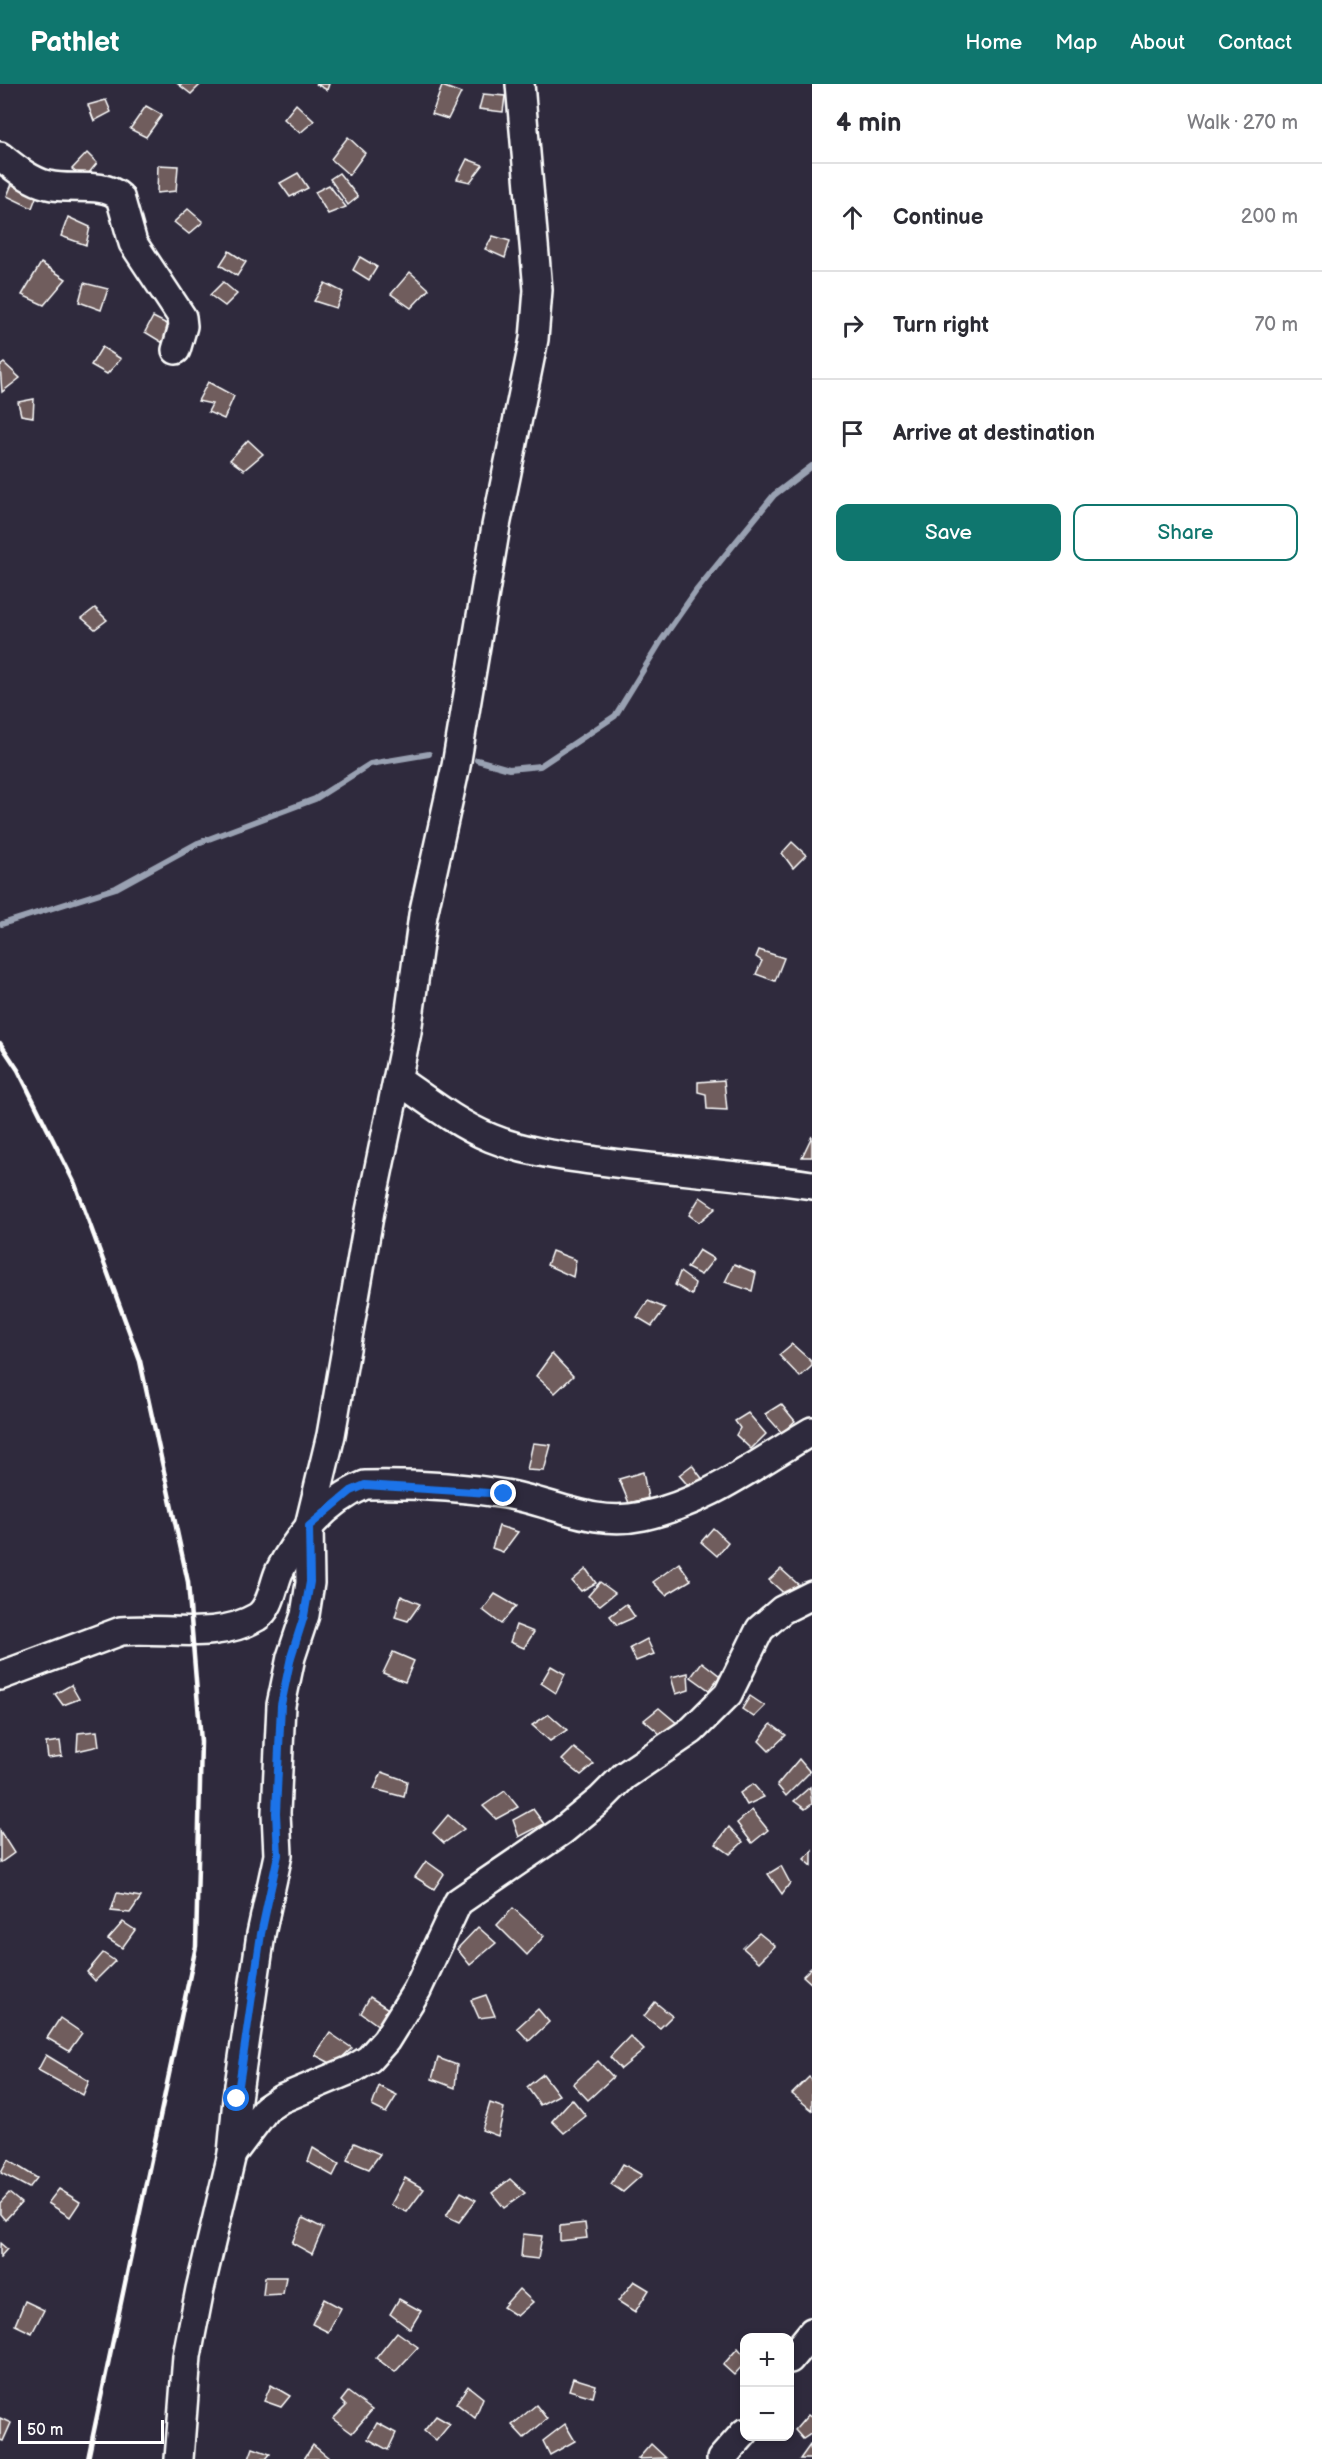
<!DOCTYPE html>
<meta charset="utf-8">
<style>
:root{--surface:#fff;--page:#f2f2f3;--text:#2b2b33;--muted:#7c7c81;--line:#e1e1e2;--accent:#0f766e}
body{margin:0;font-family:"Balsamiq Sans",sans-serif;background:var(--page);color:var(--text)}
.controls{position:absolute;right:18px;bottom:18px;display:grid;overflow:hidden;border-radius:12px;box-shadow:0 3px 9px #0003}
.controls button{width:54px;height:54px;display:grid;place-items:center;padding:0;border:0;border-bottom:2px solid var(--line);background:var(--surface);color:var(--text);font:30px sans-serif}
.scale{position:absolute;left:18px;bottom:15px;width:146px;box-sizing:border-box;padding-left:6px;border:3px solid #fff;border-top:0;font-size:16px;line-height:21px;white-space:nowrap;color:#fff;-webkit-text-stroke:4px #2f2a3d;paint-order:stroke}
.stop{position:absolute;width:18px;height:18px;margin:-14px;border:4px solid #1a73e8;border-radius:50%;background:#fff}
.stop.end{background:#1a73e8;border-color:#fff;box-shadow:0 2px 6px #0008}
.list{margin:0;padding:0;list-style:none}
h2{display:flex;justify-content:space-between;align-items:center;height:78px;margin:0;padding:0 24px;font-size:26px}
h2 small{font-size:20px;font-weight:400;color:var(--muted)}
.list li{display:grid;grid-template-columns:39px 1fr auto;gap:18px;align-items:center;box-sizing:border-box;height:108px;padding:0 24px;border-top:2px solid var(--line)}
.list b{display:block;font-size:22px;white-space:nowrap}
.list em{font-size:20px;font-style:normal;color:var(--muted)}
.actions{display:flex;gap:12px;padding:18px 24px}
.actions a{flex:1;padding:14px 0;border:2px solid var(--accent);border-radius:12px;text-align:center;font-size:21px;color:var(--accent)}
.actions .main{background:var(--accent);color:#fff}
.icon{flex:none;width:33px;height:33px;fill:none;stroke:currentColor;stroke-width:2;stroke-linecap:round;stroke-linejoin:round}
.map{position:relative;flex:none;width:812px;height:2375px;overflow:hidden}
header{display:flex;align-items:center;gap:36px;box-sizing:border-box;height:84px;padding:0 30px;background:var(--accent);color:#fff}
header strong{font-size:28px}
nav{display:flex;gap:33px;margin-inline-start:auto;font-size:21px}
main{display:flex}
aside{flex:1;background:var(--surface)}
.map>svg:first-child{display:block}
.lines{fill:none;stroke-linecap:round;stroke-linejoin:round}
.stream{stroke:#99a1b2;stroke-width:6}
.building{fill:#705d5d;stroke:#fff;stroke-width:1.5}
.minor-casing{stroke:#fff;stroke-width:32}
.minor{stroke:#2f2a3d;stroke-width:27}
.rail{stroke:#fff;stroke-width:4.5}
.route{stroke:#1a73e8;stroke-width:8}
</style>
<header>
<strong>Pathlet</strong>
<nav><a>Home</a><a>Map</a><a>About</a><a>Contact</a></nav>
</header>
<main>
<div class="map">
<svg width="812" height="2375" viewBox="0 0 812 2375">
<rect width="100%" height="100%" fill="#2f2a3d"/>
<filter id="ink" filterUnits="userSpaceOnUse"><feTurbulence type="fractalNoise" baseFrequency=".0167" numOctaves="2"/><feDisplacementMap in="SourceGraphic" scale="12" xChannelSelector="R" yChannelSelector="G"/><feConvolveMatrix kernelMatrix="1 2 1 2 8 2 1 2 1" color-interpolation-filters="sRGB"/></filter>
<g filter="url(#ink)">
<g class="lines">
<!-- stream -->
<g class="stream">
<polyline points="477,676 509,685 540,682 615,632 661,557 696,507 774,411 812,382"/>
<polyline points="2,840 116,804 198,759 315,715 370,680 429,670"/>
</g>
</g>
<!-- building -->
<g class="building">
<polygon points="178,0 201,0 191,10"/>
<polygon points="316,0 329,0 327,6"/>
<polygon points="442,2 461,9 448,35 432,30"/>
<polygon points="483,10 505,12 503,28 479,25"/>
<polygon points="106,16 111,28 94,37 88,21"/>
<polygon points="296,20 314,37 300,49 284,35"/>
<polygon points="146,22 162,31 146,53 130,45"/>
<polygon points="348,53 365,69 349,91 331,75"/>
<polygon points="87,69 97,79 84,95 72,85"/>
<polygon points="467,75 483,81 470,98 457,95"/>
<polygon points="158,81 178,82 176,107 157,109"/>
<polygon points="298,89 308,104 290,113 280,99"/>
<polygon points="339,89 358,113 348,121 330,95"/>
<polygon points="15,93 40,103 32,124 7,112"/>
<polygon points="329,101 346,123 328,130 315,108"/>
<polygon points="188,125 203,138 189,150 174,138"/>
<polygon points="68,133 90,143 86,161 61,152"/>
<polygon points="493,152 510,157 505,174 485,165"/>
<polygon points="229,167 246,178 237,192 220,181"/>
<polygon points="360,173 377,183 369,196 353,186"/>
<polygon points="41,179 66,195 44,221 22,211"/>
<polygon points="410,188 429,205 411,224 391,210"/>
<polygon points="223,198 237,210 225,222 210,211"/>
<polygon points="84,199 108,205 101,226 79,218"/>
<polygon points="325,199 343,208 336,224 314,217"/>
<polygon points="153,233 173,243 163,259 145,248"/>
<polygon points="102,263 121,275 107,290 91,281"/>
<polygon points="4,279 20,294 2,308 0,282"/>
<polygon points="208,298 234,312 224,335 208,328 212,320 198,317"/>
<polygon points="34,315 33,333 21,331 18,318"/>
<polygon points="248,356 263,370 244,386 230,376"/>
<polygon points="95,524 107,536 95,545 82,534"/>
<polygon points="792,758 806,771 793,784 782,769"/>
<polygon points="759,866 784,874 775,897 756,890 762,877 756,873"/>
<polygon points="724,996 727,1026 707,1025 706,1010 698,1008 698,998"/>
<polygon points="812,1052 812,1073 802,1073"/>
<polygon points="700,1113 716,1124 699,1138 689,1131"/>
<polygon points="699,1166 714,1175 701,1191 687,1184"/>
<polygon points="552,1167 576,1176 573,1193 547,1181"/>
<polygon points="734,1180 756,1189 752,1207 725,1198"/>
<polygon points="680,1188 695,1199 692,1211 675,1201"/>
<polygon points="648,1217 665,1224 652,1242 637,1233"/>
<polygon points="792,1260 812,1278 812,1282 800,1293 779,1271"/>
<polygon points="552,1270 573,1292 555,1309 536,1292"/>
<polygon points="781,1320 795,1337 782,1349 765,1330"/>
<polygon points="748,1329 766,1350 751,1365 736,1351 740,1344 735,1337"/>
<polygon points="533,1359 551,1361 544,1387 527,1386"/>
<polygon points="692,1381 704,1397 691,1405 679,1391"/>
<polygon points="643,1388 648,1414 629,1419 619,1395"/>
<polygon points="499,1442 518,1448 503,1468 492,1464"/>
<polygon points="713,1444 728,1458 717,1472 701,1458"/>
<polygon points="679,1479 691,1496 666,1511 653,1498"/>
<polygon points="586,1485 596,1499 581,1507 572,1497"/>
<polygon points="781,1485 800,1502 788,1513 769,1496"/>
<polygon points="600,1498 615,1509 600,1521 588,1512"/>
<polygon points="495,1510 516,1522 501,1540 483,1526"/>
<polygon points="401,1512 420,1520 408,1537 395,1533"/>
<polygon points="626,1520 635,1533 617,1541 610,1532"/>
<polygon points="516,1541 534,1548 524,1564 510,1558"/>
<polygon points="647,1555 654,1570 636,1577 630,1564"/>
<polygon points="393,1568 414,1577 405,1598 383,1589"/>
<polygon points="702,1578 720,1592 709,1606 691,1593"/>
<polygon points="551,1582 565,1590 556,1609 541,1599"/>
<polygon points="688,1589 689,1606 676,1610 671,1593"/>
<polygon points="71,1601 79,1615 63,1621 55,1610"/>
<polygon points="750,1612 765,1622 754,1633 742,1625"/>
<polygon points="659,1624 679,1641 668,1657 644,1636"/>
<polygon points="549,1630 567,1646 550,1657 532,1641"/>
<polygon points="771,1640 786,1651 769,1667 759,1657"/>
<polygon points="97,1647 99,1662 77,1667 78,1649"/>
<polygon points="60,1657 62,1672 48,1674 46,1659"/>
<polygon points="574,1664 594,1680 581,1691 562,1676"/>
<polygon points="799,1675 810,1688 786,1712 777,1701"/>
<polygon points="382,1688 407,1697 404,1713 374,1705"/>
<polygon points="753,1700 764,1713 747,1721 740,1709"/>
<polygon points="810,1703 812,1720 805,1725 794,1717"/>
<polygon points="505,1707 518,1723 496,1735 483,1722"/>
<polygon points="533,1725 544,1740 519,1753 513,1736"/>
<polygon points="752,1726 768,1746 752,1759 737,1739"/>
<polygon points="448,1731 464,1745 444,1759 433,1749"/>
<polygon points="729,1743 743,1758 730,1770 716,1760"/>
<polygon points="0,1747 14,1769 0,1779"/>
<polygon points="812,1767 812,1782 804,1775"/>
<polygon points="426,1777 444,1790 434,1805 415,1793"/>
<polygon points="781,1782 790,1799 782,1810 768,1790"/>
<polygon points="117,1809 141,1813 130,1829 111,1827"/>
<polygon points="513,1824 544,1852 527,1871 497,1841"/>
<polygon points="123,1838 135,1846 122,1864 108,1855"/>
<polygon points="478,1843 496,1859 470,1881 457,1865"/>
<polygon points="759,1849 775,1862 759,1878 743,1864"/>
<polygon points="103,1869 115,1877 95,1897 87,1888"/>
<polygon points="812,1883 812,1900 803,1892"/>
<polygon points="486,1911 495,1932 479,1934 471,1916"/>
<polygon points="370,1913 390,1926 379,1942 361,1929"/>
<polygon points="655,1918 672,1932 660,1944 644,1932"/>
<polygon points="538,1925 549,1938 529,1957 517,1944"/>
<polygon points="60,1934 82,1949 69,1967 47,1954"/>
<polygon points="330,1949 352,1964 334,1981 315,1971"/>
<polygon points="630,1952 644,1966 621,1985 610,1973"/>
<polygon points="46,1971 89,1997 83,2011 38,1986"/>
<polygon points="438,1974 457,1981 455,2004 432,1995"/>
<polygon points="598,1977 613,1993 588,2016 573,2000"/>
<polygon points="543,1990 559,2011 540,2021 527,2003"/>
<polygon points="809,1993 812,1996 812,2026 792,2010"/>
<polygon points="379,2002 397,2011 386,2029 372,2022"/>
<polygon points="572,2015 586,2032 564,2049 552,2037"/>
<polygon points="490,2019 504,2024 498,2052 482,2046"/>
<polygon points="354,2059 380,2070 369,2085 347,2076"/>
<polygon points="313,2064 339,2080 333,2092 308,2078"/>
<polygon points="8,2076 37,2094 29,2104 1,2089"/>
<polygon points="623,2080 642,2091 623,2108 611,2100"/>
<polygon points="405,2094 424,2105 407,2128 391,2121"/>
<polygon points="510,2095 525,2109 504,2124 492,2109"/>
<polygon points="59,2105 80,2118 70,2133 48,2119"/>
<polygon points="461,2108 476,2116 459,2138 446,2132"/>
<polygon points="9,2109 21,2119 5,2136 0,2130 0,2119"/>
<polygon points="303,2134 323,2144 312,2170 292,2159"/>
<polygon points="585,2139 587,2154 560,2157 560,2142"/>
<polygon points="523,2150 542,2152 538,2175 521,2173"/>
<polygon points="0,2159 7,2165 0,2173"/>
<polygon points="265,2193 286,2193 283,2210 263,2211"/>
<polygon points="634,2197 649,2206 635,2228 618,2217"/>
<polygon points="519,2205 533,2218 517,2232 503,2223"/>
<polygon points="324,2215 341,2224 328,2248 312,2240"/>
<polygon points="399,2215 421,2227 410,2245 390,2230"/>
<polygon points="25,2217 44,2226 32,2249 15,2241"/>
<polygon points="397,2248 418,2263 395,2288 376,2274"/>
<polygon points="738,2264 744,2271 744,2280 734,2291 723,2281"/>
<polygon points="573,2294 596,2301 593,2313 569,2306"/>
<polygon points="271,2301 290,2312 281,2323 264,2317"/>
<polygon points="468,2302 483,2314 475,2334 456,2319"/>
<polygon points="348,2308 372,2326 352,2349 333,2335 346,2322 341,2317"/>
<polygon points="536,2321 547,2335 524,2354 512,2341"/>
<polygon points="808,2331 812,2334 812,2349 803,2355 795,2346"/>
<polygon points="436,2332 450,2340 436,2357 424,2347"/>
<polygon points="0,2334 11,2339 3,2357 0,2356"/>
<polygon points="377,2339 396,2349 388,2366 368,2355"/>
<polygon points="565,2340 575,2357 550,2371 543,2357"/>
<polygon points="651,2360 666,2374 638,2375"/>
<polygon points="313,2361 329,2374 328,2375 304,2375"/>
<polygon points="810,2361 812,2375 800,2375"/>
<polygon points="253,2364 270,2370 266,2375 249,2375"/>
</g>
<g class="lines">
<!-- minor casing -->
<g class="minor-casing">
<g id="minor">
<path d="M 0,72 C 14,83 30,97 48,101 C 70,107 102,97 120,113 L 133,159 L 182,233 L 183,242 L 176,266"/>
<path d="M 398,996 C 428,1017 457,1040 491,1054 C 525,1068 562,1072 598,1077 C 669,1086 741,1091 812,1101"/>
<path d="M 0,1592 L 121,1547 C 165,1543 216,1557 257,1533 C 271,1524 273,1502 279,1488 C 297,1452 327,1417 365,1401 C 409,1400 462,1403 505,1410 C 553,1418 593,1443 643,1432 C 708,1418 757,1379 812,1347"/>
<polyline points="232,2070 266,2025 281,2015 353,1985 369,1975 386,1956 417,1906 458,1818 562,1747 600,1716 624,1692 692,1646 728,1610 760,1545 782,1526 812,1511"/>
<polyline points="790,2275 812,2248"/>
<polyline points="179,2375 187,2272 200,2205 232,2070 237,2015 261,1850 278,1771 276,1729 281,1621 291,1573 305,1531 310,1499 309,1442 331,1351 370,1127 407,948 423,831 456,682 496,442 534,255 538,206 520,0"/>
<polyline points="721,2375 744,2349"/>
</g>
</g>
<!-- minor -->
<use href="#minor" class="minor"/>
<!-- rail -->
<polyline class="rail" points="0,959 18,986 75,1100 140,1277 188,1498 201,1658 196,1862 88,2375"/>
</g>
</g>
<g class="lines" filter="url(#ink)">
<!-- route -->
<polyline class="route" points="237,2015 261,1850 278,1771 276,1729 281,1621 291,1573 304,1532 310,1498 309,1442 351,1407 365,1401 504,1410"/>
</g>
</svg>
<div class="controls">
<button>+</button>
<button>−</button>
</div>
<div class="scale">50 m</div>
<div class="stop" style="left:237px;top:2015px"></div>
<div class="stop end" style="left:504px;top:1410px"></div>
</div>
<aside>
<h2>4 min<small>Walk · 270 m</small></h2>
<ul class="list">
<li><svg class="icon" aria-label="ahead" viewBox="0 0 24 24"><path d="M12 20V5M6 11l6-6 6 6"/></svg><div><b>Continue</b></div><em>200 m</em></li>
<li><svg class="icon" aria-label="right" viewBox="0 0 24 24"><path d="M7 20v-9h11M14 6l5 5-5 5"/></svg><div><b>Turn right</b></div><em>70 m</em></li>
<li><svg class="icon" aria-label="arrive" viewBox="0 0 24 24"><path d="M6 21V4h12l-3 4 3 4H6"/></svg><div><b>Arrive at destination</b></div></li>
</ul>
<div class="actions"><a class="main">Save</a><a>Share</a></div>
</aside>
</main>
